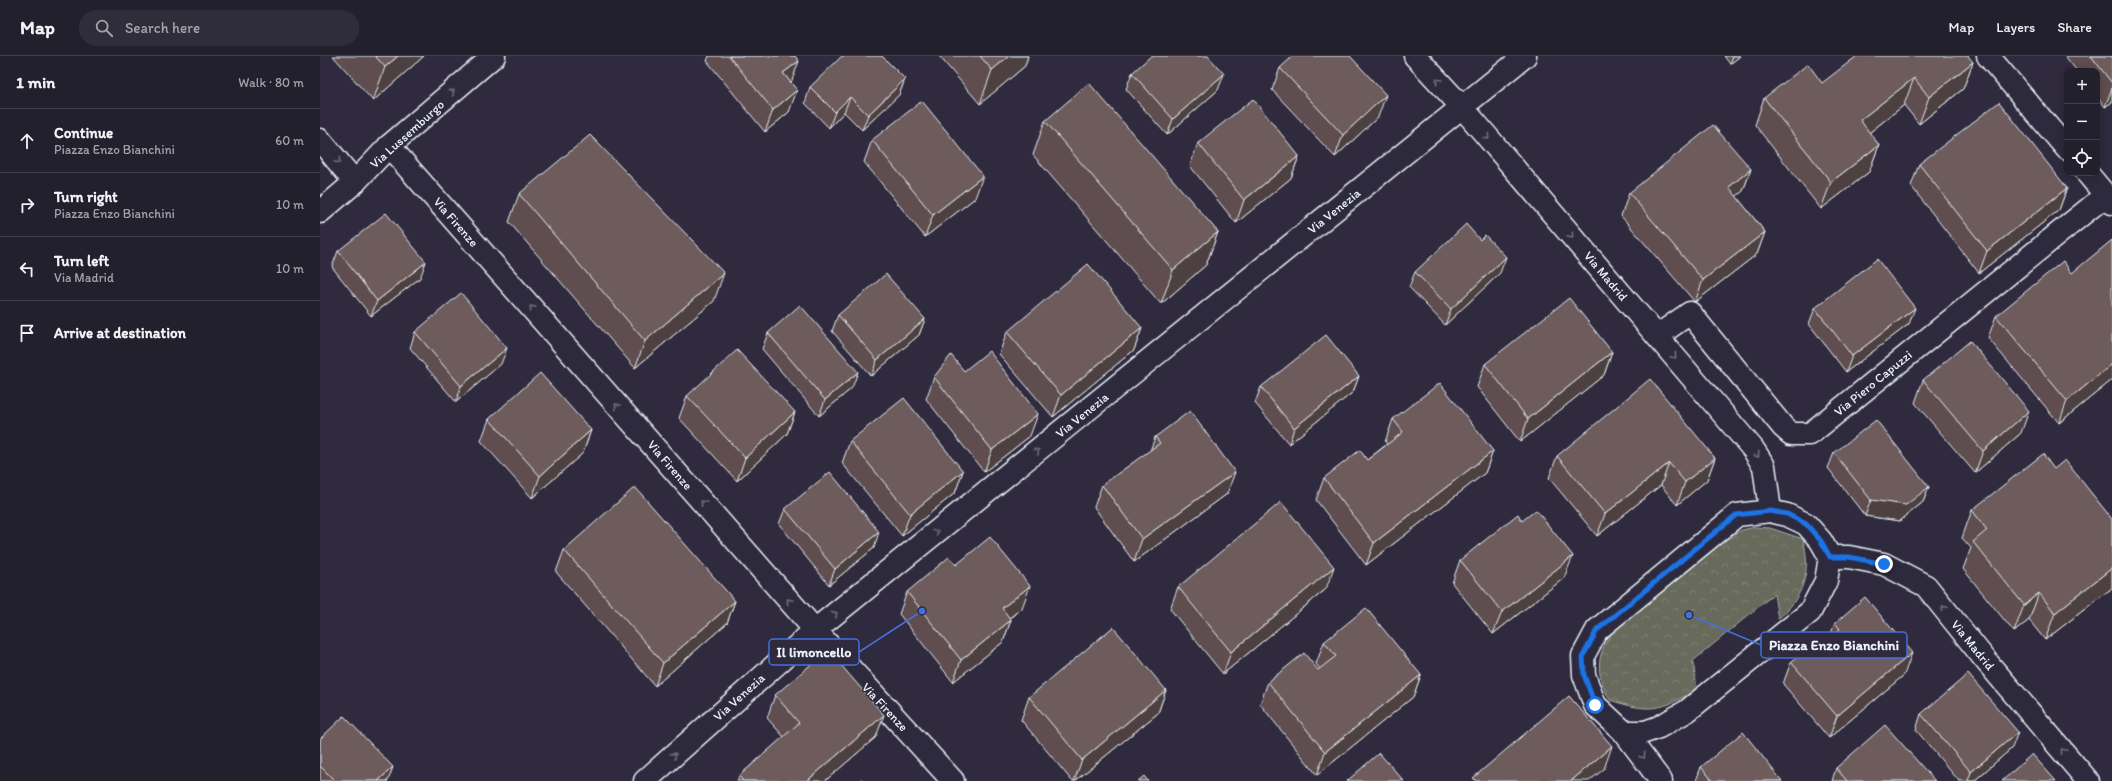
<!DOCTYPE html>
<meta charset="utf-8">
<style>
:root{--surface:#23202e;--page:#2f2d3a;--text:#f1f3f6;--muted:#a3a3aa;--line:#403e4a}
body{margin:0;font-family:Itim,sans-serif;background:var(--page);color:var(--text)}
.controls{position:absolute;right:12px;top:12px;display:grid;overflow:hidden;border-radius:8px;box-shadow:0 2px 10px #0003}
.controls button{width:36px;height:36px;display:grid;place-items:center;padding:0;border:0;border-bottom:1px solid var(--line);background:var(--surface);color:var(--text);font:20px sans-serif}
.stop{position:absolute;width:12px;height:12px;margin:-9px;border:3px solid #1a73e8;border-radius:50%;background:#fff}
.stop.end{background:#1a73e8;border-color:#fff;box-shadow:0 1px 4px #0008}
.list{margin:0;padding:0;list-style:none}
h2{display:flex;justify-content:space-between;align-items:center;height:52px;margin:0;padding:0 16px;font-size:17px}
h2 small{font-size:13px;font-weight:400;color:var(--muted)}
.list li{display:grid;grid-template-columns:26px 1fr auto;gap:12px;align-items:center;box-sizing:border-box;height:64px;padding:0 16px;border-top:1px solid var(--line)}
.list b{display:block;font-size:15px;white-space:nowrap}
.list p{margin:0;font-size:13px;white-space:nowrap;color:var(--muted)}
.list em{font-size:13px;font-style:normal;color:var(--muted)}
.icon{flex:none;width:22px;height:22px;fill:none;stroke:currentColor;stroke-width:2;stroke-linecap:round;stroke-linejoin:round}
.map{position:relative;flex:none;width:1792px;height:725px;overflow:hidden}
header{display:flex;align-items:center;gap:24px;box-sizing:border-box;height:56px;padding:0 20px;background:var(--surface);border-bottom:1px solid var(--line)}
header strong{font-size:19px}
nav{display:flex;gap:22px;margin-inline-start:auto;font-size:14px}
.search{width:280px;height:36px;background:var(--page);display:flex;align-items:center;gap:10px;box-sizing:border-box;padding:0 14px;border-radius:22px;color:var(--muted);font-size:15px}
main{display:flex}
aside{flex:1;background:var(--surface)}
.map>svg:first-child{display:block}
.forest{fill:url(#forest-crowns);stroke:#a8aeaa}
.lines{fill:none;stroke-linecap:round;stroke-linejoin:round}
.minor-casing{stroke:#e8f1f8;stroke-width:25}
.tertiary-casing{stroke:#e8f1f8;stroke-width:25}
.minor{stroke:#2f2a3d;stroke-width:22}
.tertiary{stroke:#2f2a3d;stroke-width:22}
.wall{fill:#5f4e4f;stroke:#e8f1f8}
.shaded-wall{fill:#4d4040;stroke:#e8f1f8}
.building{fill:#6e5b5c;stroke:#e8f1f8}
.oneway{stroke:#70707e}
.route{stroke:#1a73e8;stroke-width:5}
.labels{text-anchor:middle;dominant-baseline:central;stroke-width:3;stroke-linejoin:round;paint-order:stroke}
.street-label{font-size:13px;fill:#e8f1f8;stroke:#2f2a3d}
.leader{fill:none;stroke:#466fde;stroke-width:1.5}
.callout-dot{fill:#466fde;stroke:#2f2a3d;stroke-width:1.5}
.callout{fill:#2f2a3d;stroke:#466fde;stroke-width:1.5}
.callout-label{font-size:14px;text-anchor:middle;font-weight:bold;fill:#e8f1f8}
</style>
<header>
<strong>Map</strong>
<div class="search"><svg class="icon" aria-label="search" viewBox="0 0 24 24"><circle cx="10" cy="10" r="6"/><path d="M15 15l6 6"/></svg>Search here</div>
<nav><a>Map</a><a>Layers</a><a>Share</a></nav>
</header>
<main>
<aside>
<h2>1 min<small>Walk · 80 m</small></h2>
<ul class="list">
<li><svg class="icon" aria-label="ahead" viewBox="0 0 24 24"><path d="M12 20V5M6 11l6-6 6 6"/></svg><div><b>Continue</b><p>Piazza Enzo Bianchini</p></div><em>60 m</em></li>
<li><svg class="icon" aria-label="right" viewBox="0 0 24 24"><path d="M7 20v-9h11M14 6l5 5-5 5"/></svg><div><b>Turn right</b><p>Piazza Enzo Bianchini</p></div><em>10 m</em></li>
<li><svg class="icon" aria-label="left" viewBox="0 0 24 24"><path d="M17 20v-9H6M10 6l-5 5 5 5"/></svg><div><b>Turn left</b><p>Via Madrid</p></div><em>10 m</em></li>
<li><svg class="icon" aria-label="arrive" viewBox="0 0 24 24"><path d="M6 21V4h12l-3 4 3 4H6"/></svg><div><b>Arrive at destination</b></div></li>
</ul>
</aside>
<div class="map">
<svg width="1792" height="725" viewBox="0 0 1792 725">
<defs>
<pattern id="forest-crowns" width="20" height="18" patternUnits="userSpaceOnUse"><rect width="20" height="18" fill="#676a5c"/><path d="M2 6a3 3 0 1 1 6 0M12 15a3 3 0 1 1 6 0" fill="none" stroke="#7d8074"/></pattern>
</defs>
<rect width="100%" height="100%" fill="#2f2a3d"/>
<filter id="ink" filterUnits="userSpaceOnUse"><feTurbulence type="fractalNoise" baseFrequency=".025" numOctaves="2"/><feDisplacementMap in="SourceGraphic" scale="8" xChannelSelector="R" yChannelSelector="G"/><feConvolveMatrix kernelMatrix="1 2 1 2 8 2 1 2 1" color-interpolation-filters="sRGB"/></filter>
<g filter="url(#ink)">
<!-- forest -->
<path class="forest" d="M 1435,471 L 1450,472 L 1483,483 C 1492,515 1483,542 1458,563 L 1454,538 L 1373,605 L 1377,633 C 1342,655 1329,657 1290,644 C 1274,617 1276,596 1296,572 L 1404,483 L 1422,474 Z"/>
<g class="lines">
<!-- minor casing -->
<g class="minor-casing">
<g id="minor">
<polyline points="1095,0 1142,51 1433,393 1444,410 1450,455"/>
<polyline points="0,84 35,126"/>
<polyline points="69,90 495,574 633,725"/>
<polyline points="0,156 35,126 69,90 174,0"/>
<polyline points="1337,280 1370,257 1463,371 1471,378 1490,378 1786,139"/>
<polygon points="1450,455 1467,459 1486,468 1501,485 1510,501 1506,525 1490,556 1367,655 1339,671 1325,676 1304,676 1275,649 1264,619 1263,600 1277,574 1417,459"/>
<polyline points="1510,501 1529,501 1564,508 1606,530 1667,606 1768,725"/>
<polyline points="1304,676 1341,725"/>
<polyline points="325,725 495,574 1205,0"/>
</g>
</g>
<!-- tertiary casing -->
<g class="tertiary-casing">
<g id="tertiary">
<polyline points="1668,0 1747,93"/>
<polyline points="1767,117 1792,147"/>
</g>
</g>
<!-- minor -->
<use href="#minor" class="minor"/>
<!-- tertiary -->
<use href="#tertiary" class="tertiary"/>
</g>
<!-- wall -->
<g class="wall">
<polygon points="13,0 104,0 53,45"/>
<polygon points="389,0 475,0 471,26 469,56 445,76 387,5"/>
<polygon points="619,0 708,0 705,10 660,48"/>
<polygon points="1404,0 1420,0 1410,8"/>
<polygon points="1745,0 1792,0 1792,46 1785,51 1777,40 1777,15 1757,15"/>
<polygon points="1653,6 1643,33 1599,68 1584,49 1549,77 1559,89 1549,116 1501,153 1435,69 1444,42 1502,27"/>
<polygon points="960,12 1058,61 1015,101 952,34"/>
<polygon points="812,17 898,34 847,79 806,33"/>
<polygon points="585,23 579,39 542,74 524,56 509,72 485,47 490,31"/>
<polygon points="725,65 898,176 886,209 841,248 713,99"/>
<polygon points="552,84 655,142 605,181 544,106"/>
<polygon points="878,87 979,100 971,122 916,167 870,110"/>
<polygon points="1599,108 1747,132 1739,154 1659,217 1591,130"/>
<polygon points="1431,113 1423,135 1416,140 1445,176 1437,198 1375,246 1301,160 1309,137"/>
<polygon points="199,138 394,245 315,312 189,166"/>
<polygon points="18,195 100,222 51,260 12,211"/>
<polygon points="1095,216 1180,217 1125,269 1089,231"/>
<polygon points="1752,217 1792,324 1739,367 1668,282 1676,260"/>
<polygon points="1495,252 1589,268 1526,316 1489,268"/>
<polygon points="518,259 605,263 599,279 551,320 512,275"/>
<polygon points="822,272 814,294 733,361 679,298 687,276"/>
<polygon points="95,276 181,308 136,346 90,292"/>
<polygon points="448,277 532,332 499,360 442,293"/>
<polygon points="1292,296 1284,319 1200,386 1157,331 1165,308"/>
<polygon points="644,315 710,380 664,416 606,343 614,321"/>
<polygon points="1039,320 1033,336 969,388 935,347 941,331"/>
<polygon points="1603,324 1701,377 1655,417 1595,347"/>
<polygon points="367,340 475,356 467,378 417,425 359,362"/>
<polygon points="169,363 271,374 263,397 212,442 161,385"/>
<polygon points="1073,363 1173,395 1165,417 1046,509 996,444 1004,422 1047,404 1067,388 1065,386"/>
<polygon points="835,381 907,438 814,506 774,451 782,429 830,395"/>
<polygon points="530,385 643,415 635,437 582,480 522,407"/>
<polygon points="1514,397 1609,431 1603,446 1580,465 1545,460 1508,412"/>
<polygon points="1237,400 1395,402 1387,424 1357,449 1341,429 1277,480 1229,422"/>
<polygon points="1734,413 1792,463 1792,532 1725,584 1709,564 1694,576 1643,513 1651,492 1642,482 1652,454"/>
<polygon points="465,453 554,492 509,529 459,468"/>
<polygon points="244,494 415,545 407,567 335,630 236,516"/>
<polygon points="1140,504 1244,522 1173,578 1132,527"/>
<polygon points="636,509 702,552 690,562 691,564 683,586 633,626 579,558 587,536"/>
<polygon points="858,531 1006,533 903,618 850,553"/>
<polygon points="1515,567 1584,619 1509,682 1463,628 1471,606 1499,591 1509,583"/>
<polygon points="1004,586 1101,619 1093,641 997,719 940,648 948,626 998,614 1000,613 996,608"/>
<polygon points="846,634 838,657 755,725 752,725 701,664 709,641"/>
<polygon points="455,639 556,681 505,725 417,725 419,720 464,681 447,662"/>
<polygon points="1601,658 1692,692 1654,725 1639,725 1596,674"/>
<polygon points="0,683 68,725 0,725"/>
<polygon points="1381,711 1462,725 1376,725"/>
<polygon points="1516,712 1615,725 1512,725"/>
</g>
<!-- shaded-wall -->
<g class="shaded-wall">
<polygon points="78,0 104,0 53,45 65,11"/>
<polygon points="689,0 708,0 705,10 660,48 672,14"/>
<polygon points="1413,0 1420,0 1410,8"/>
<polygon points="479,5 471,27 463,17"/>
<polygon points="1653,6 1643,33 1599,68 1609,41"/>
<polygon points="904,18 898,34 847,79 853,63"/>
<polygon points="1594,22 1584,49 1530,92 1540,64"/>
<polygon points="585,23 579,39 542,74 548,59"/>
<polygon points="1792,32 1792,46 1785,51"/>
<polygon points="477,34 469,56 445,76 453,54"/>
<polygon points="1066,39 1058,61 1015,101 1023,79"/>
<polygon points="530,41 524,56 509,72 515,56"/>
<polygon points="1559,89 1549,116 1501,153 1511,126"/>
<polygon points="979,100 971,122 916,167 924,144"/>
<polygon points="1431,113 1423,135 1401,153 1409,131"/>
<polygon points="663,120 655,142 605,181 613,159"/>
<polygon points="1747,132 1739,154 1659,217 1667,195"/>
<polygon points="898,176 886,209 841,248 853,214"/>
<polygon points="1445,176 1437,198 1375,246 1383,224"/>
<polygon points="1186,201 1180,217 1125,269 1131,253"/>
<polygon points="106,206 100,222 51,260 57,245"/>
<polygon points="404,217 394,245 315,312 325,285"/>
<polygon points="1595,252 1589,268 1526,316 1532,300"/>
<polygon points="605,263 599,279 551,320 557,304"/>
<polygon points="822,272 814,294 733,361 741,339"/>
<polygon points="187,292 181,308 136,346 141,330"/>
<polygon points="1292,296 1284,319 1200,386 1208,363"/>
<polygon points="1792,308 1792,324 1739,367 1747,345"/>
<polygon points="538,316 532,332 499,360 505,344"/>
<polygon points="1039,320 1033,336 969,388 974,372"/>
<polygon points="1709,355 1701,377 1655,417 1663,395"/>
<polygon points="475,356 467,378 417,425 425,402"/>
<polygon points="718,358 710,380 664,416 672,394"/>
<polygon points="271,374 263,397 212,442 220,420"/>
<polygon points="1173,395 1165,417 1046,509 1054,487"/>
<polygon points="1395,402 1387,424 1357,449 1365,426"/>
<polygon points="1349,407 1341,429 1277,480 1285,458"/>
<polygon points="643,415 635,437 582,480 590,458"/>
<polygon points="915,416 907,438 814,506 822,483"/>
<polygon points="1609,431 1603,446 1580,465 1545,460 1551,444"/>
<polygon points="559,476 554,492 509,529 515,513"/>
<polygon points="1253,500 1244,522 1173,578 1182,556"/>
<polygon points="1014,511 1006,533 903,618 911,596"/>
<polygon points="1792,512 1792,532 1725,584 1735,557"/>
<polygon points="710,530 702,552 674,574 682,552"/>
<polygon points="1719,537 1709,564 1694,576 1704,549"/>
<polygon points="415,545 407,567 335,630 343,607"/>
<polygon points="691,564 683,586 633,626 641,604"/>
<polygon points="1592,597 1584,619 1509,682 1517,660"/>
<polygon points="1101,619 1093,641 997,719 1005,696"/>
<polygon points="846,634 838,657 755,725 754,725 762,704"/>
<polygon points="564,659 556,681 505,725 487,725"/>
<polygon points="1698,676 1692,692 1654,725 1648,725 1651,716"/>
<polygon points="1292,690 1284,713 1269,725 1251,725"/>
<polygon points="73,711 68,725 58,725"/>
</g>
<!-- building -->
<g class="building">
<polygon points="55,0 78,0 65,11"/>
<polygon points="409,0 475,0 479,5 463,17 477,34 453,54"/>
<polygon points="522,0 562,0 585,23 548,59 530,41 515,56 490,31"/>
<polygon points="660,0 689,0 672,14"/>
<polygon points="831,0 888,0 904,18 853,63 812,17"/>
<polygon points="973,0 1030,0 1066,39 1023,79 960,12"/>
<polygon points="1537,0 1648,0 1653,6 1609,41 1594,22 1540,64 1559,89 1511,126 1444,42 1488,8 1502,27"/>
<polygon points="1771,0 1792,0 1792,27"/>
<polygon points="769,27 898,176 853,214 725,65"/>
<polygon points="933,43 979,100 924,144 878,87"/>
<polygon points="602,45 663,120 613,159 552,84"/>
<polygon points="1679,46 1747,132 1667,195 1599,108"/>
<polygon points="1393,69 1431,113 1409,131 1445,176 1383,224 1309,137"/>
<polygon points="270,79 404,217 325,285 199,138"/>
<polygon points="66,157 106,206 57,245 18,195"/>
<polygon points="1146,168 1160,184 1165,179 1186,201 1131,253 1095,216"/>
<polygon points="1792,184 1792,308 1747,345 1676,260 1743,205 1752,217"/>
<polygon points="1557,203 1595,252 1532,300 1495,252"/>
<polygon points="768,208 822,272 741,339 687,276"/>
<polygon points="566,218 605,263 557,304 518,259"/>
<polygon points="141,237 187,292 141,330 95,276"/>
<polygon points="1249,242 1292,296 1208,363 1165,308"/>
<polygon points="480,249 538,316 505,344 448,277"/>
<polygon points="1006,279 1039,320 974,372 941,331"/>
<polygon points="1650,285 1709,355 1663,395 1603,324"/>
<polygon points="417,294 475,356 425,402 367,340"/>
<polygon points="669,295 718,358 672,394 614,321 631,299 644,315"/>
<polygon points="220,317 271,374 220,420 169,363"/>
<polygon points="1330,323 1395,402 1365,426 1349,407 1285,458 1237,400"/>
<polygon points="1120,327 1173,395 1054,487 1004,422 1040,394 1047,404 1083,376 1073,363"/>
<polygon points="584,342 643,415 590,458 530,385"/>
<polygon points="870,355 915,416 822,483 782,429 840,387 835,381"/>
<polygon points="1556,364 1609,431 1586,449 1551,444 1514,397"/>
<polygon points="1723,398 1734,413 1745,404 1792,463 1792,512 1735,557 1719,537 1704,549 1653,486 1667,474 1652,454"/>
<polygon points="510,416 559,476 515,513 465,453"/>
<polygon points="315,431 415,545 343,607 244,494"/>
<polygon points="961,446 1014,511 911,596 858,531"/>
<polygon points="1216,454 1253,500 1182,556 1140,504 1198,458 1202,465"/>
<polygon points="670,481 710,530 682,552 691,564 641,604 587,536 629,501 636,509"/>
<polygon points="1545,541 1592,597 1517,660 1471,606 1495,586 1499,591 1520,573 1515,567"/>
<polygon points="1046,552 1101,619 1005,696 948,626 984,597 998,614 1016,600 1004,586"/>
<polygon points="793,571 846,634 762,704 709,641"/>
<polygon points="508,594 564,659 487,725 423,725 419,720 479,667 455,639"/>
<polygon points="1648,618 1698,676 1651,716 1601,658"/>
<polygon points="1249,640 1292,690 1251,725 1156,725 1153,722"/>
<polygon points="24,660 73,711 58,725 15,725 0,710 0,683"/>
<polygon points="1565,669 1615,725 1527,725 1516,712"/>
<polygon points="1423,676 1462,725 1393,725 1381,711"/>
<polygon points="1059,697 1084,725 1027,725"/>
<polygon points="1712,698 1736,725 1682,725"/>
<polygon points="824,720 828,725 818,725"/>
<polygon points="541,723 544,725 539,725"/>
</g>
<!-- one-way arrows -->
<defs><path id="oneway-chevron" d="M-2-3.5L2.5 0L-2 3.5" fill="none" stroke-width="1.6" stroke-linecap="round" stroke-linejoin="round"/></defs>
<g class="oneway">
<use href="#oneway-chevron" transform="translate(1118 25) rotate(-133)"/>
<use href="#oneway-chevron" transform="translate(132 36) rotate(-41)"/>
<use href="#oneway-chevron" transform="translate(1167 81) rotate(50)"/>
<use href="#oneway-chevron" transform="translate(18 105) rotate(50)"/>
<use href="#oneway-chevron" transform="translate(1251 180) rotate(50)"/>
<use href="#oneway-chevron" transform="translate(212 252) rotate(-131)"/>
<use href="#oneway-chevron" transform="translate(1354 300) rotate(50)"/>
<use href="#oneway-chevron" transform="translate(297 350) rotate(-131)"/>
<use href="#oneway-chevron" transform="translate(717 395) rotate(-39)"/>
<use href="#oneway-chevron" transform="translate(1437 399) rotate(57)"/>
<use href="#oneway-chevron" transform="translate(383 447) rotate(-131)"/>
<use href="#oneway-chevron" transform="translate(616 476) rotate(-39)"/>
<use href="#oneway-chevron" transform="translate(469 545) rotate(-131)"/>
<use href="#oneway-chevron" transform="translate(1624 552) rotate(-128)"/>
<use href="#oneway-chevron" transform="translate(515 558) rotate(-39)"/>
<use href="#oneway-chevron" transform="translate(1743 695) rotate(-130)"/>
<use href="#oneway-chevron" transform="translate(354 699) rotate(-42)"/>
<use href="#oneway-chevron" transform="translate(1323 700) rotate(53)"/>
</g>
</g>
<g class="lines" filter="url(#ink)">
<!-- route -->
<polyline class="route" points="1275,649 1264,619 1263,600 1277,574 1416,459 1450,455 1467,458 1486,468 1501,485 1510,501 1529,501 1564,508"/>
</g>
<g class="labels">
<!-- street labels -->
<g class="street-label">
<text transform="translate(87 78) rotate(-42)">Via Lussemburgo</text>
<text transform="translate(1014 155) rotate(-39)">Via Venezia</text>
<text transform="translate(136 166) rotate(49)">Via Firenze</text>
<text transform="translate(1286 220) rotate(50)">Via Madrid</text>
<text transform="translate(1553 327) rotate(-39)">Via Piero Capuzzi</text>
<text transform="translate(762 359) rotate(-39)">Via Venezia</text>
<text transform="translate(350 409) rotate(49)">Via Firenze</text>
<text transform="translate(1653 589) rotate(51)">Via Madrid</text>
<text transform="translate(419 641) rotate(-42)">Via Venezia</text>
<text transform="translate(565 651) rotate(47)">Via Firenze</text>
</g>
</g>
<!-- callouts -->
<path class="leader" d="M1369 559L1441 589M602 555L539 596"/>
<g class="callout-dot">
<circle cx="1369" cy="559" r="4"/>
<circle cx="602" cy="555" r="4"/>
</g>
<g class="callout">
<rect x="1441" y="576" width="146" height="26" rx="4"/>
<rect x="449" y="583" width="90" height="26" rx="4"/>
</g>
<g class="callout-label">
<text x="1514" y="594">Piazza Enzo Bianchini</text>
<text x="494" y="601">Il limoncello</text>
</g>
</svg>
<div class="controls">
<button>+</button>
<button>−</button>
<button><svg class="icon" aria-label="locate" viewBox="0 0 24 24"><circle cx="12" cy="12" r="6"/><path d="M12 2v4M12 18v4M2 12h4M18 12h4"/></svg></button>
</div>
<div class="stop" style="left:1275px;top:649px"></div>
<div class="stop end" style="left:1564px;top:508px"></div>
</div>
</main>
